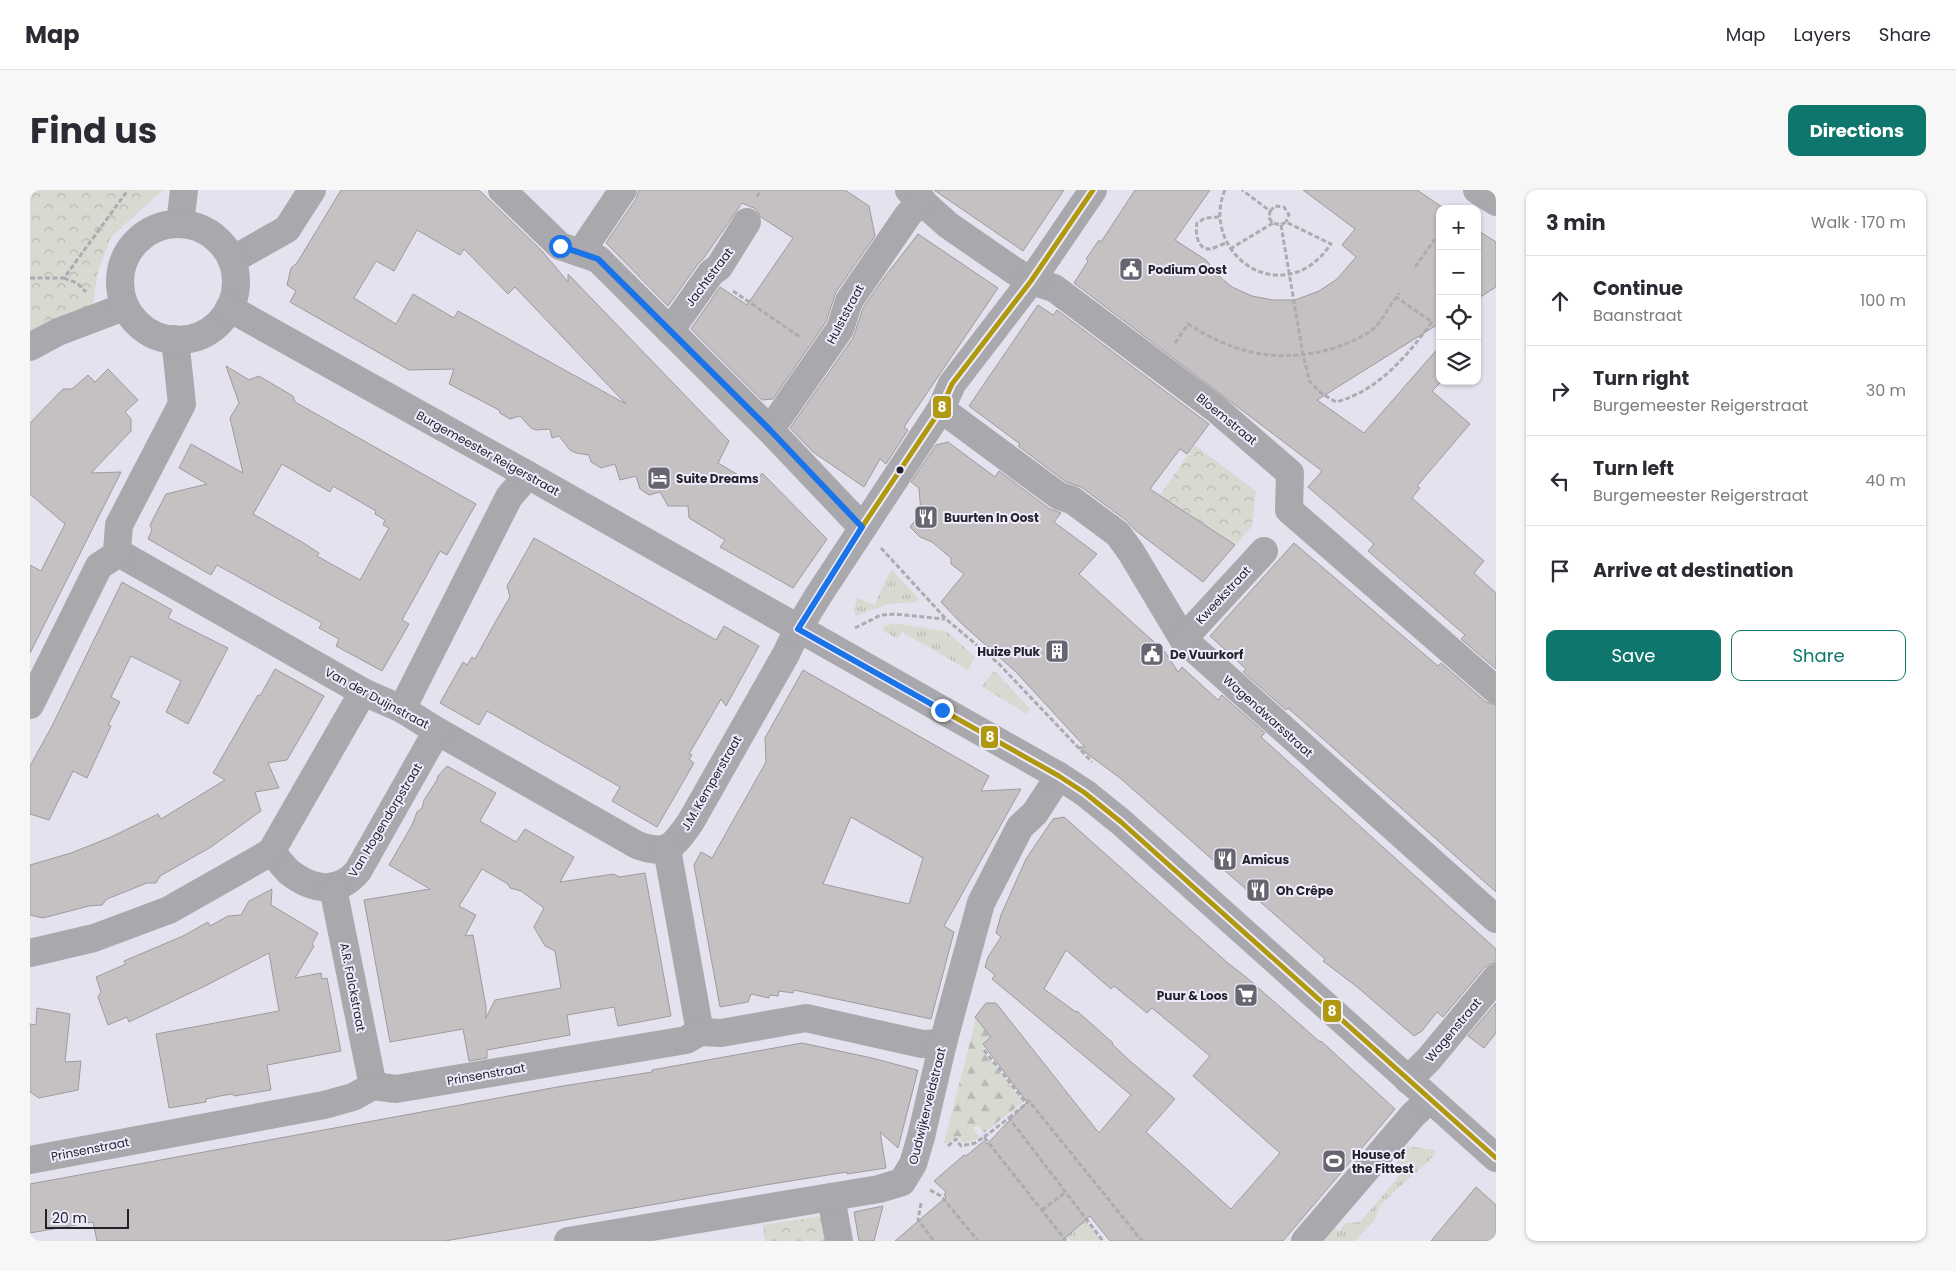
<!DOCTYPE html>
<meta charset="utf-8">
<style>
:root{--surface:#fff;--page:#f7f7f7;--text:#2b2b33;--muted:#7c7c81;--line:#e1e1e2;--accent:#0f766e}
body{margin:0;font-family:Poppins,sans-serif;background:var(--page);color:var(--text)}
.controls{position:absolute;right:15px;top:15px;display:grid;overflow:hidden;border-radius:10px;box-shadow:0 1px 4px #0004}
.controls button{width:45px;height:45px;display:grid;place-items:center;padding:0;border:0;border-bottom:1px solid var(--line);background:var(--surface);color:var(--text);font:25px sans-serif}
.scale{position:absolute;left:15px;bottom:12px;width:84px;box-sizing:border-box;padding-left:5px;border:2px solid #23222a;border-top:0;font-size:14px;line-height:18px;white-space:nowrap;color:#23222a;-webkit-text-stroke:4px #eeebfd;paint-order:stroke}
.stop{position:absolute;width:15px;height:15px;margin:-11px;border:4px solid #1a73e8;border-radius:50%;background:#fff}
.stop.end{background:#1a73e8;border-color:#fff;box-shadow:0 1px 5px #0008}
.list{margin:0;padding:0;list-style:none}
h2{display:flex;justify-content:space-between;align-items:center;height:65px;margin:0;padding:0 20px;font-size:21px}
h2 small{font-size:16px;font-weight:400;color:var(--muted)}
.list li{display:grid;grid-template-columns:32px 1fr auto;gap:15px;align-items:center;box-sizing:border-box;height:90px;padding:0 20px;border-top:1px solid var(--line)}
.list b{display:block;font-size:19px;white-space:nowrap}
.list p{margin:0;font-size:16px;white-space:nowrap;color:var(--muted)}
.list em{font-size:16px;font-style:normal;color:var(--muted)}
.actions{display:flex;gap:10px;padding:15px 20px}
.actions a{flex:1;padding:11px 0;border:1px solid var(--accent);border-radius:10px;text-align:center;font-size:18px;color:var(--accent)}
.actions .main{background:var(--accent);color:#fff}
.icon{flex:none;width:28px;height:28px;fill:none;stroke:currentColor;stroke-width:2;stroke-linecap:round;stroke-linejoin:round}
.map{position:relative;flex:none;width:1466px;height:1051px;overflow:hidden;border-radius:10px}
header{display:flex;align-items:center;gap:30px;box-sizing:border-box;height:70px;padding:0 25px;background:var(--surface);border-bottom:1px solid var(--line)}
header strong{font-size:24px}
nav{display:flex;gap:28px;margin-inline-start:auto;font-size:18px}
.intro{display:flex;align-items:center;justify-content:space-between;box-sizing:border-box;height:120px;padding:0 30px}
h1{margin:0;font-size:35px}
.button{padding:12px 22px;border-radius:10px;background:var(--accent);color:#fff;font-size:18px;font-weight:700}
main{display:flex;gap:30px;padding:0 30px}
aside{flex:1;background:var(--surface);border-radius:10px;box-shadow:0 1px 4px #0004}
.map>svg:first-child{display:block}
.grass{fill:url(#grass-tufts)}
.forest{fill:url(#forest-firs)}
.park{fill:url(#park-crowns)}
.building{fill:#c5c1c3;stroke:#9e9a9d;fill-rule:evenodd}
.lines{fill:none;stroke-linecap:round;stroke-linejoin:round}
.path{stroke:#ababb0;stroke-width:3;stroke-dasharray:5 2.5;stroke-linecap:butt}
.minor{stroke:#a8a8ad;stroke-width:28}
.tertiary{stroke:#a8a8ad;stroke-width:28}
.bus-1-casing{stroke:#eeebfd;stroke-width:9}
.bus-1{stroke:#b0990f;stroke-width:5}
.route{stroke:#1a73e8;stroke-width:6}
.bus-dot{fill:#23222a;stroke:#eeebfd;stroke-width:2}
.labels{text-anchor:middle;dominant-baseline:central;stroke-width:4;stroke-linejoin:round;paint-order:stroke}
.poi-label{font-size:12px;font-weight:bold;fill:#23222a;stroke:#eeebfd;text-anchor:start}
.street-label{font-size:12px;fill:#23222a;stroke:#eeebfd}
.line-badge{stroke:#eeebfd;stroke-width:2}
.badge-label{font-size:14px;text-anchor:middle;font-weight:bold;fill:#fff}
</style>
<header>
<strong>Map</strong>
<nav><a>Map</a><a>Layers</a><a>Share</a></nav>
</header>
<div class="intro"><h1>Find us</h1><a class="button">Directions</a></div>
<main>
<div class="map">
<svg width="1466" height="1051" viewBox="0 0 1466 1051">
<defs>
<pattern id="grass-tufts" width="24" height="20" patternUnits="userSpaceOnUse" patternTransform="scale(1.25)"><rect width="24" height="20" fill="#d7dad1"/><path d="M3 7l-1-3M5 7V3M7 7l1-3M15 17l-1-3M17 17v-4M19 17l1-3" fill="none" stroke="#b8bbb4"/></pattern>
<pattern id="forest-firs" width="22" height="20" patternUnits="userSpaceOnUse" patternTransform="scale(1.25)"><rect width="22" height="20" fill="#d7dad1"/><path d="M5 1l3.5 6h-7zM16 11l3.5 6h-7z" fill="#b8bbb4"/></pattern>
<pattern id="park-crowns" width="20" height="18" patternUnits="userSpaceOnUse" patternTransform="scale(1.25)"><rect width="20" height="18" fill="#d7dad1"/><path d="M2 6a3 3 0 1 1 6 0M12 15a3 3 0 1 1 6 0" fill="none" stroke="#b8bbb4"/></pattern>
</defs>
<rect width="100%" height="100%" fill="#e4e2ee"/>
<!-- grass -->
<g class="grass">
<polygon points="862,380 888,408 887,412 858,414 826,426 824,420 827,408 845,415 856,389"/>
<polygon points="864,433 916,441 945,467 938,480 872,442 867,449 853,440 854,436"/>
<polygon points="963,482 967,483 1000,519 997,524 953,497 953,495"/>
<polygon points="1377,956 1397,959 1403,959 1406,962 1398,972 1367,999 1350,1016 1344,1031 1325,1051 1294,1051 1297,1047 1300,1034 1309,1041 1316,1033 1330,1032 1369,986 1366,967"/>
<polygon points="1035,1005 1071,1050 1069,1051 1040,1051 1016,1020"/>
</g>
<!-- forest -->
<polygon class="forest" points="946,829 961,847 953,854 955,857 952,860 993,912 954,943 948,935 943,938 949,947 945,950 933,953 927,946 918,953 914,953"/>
<!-- park -->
<g class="park">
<polygon points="0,0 133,0 81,47 68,81 63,114 17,132 0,142"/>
<polygon points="1165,255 1226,301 1222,336 1205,356 1130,305"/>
<polygon points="792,1026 797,1051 735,1051 733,1035"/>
</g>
<!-- building -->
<g class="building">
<path d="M 311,0 L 449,0 L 512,61 L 538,92 L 538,84 L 699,251 L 688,273 L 725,295 L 732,283 L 797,349 L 763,398 L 690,357 L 695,350 L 659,328 L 658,316 L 638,316 L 630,302 L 619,305 L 610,299 L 606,286 L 590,290 L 585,274 L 571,278 L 561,272 L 559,265 L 546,263 L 540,260 L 529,246 L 522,248 L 520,239 L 506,240 L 501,238 L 490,226 L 480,229 L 470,223 L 469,220 L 419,194 L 424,179 L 379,180 L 260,112 L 266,101 L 257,95 L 261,78 L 267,73 ZM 387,40 L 430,65 L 434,59 L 478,104 L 485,97 L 596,214 L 428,121 L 424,128 L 383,104 L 366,134 L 324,108 L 346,71 L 364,81 Z"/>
<polygon points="609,0 815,0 839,16 845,46 806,102 796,132 743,209 732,210 661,139 690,97 717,115 763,48 731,27 726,19 712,13 674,68 668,74 638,116 576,53 606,9"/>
<polygon points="904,0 1034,0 993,61"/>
<polygon points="1105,0 1180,0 1145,50 1176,70 1191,88 1202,97 1222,106 1243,110 1265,110 1289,101 1307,89 1326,67 1312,55 1325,39 1273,0 1387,0 1415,19 1410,19 1410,133 1287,210 1334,243 1410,156 1410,193 1402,201 1440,234 1387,296 1390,298 1382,308 1454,371 1444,383 1466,403 1466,479 1431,449 1435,445 1338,361 1344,354 1278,297 1292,281 1044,93 1058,71 1056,69 1069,50 1071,52"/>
<polygon points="1447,40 1466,52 1466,97 1447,109"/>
<polygon points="888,44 968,98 874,237 878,240 856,274 850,269 834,297 783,262 760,238 823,148 833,118 853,89"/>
<polygon points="1008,115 1023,125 1027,120 1179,234 1157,264 1150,259 1120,299 1205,355 1173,392 1105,340 1097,331 1051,297 1036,292 988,256 990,254 939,216"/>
<path d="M 196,176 L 219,190 L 229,186 L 263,206 L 265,212 L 446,314 L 417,365 L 410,361 L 392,394 L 372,430 L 379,434 L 352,481 L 306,456 L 309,449 L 289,438 L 292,433 L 187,375 L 181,385 L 118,349 L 122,340 L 120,335 L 136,304 L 177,294 L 149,278 L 161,254 L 213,283 L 200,228 L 209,213 ZM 252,274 L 300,302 L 303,296 L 346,321 L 345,324 L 355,330 L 353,335 L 359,338 L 330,390 L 287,366 L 289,363 L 272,352 L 223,324 Z"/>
<polygon points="78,179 108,210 95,222 101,229 101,241 61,283 91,282 0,463 0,375 11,381 35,334 0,304 0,233 33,199 42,199 58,185 65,192"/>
<polygon points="918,252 965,287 969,281 1020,319 1031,323 1024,332 1067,364 1049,384 1135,462 1148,482 1152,477 1188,510 1192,505 1235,543 1231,547 1466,759 1466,773 1460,774 1454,778 1413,827 1407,822 1392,841 1384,846 1326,796 1293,771 1295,769 1090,588 1048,557 1055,557 986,482 932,434 911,412 934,384 921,374 921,368 902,352 890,347 880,337 891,323 889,298 881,292 906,255"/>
<polygon points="504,348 686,450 694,436 729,456 696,516 691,509 659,564 662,565 659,569 664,573 627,637 582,611 590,597 457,521 449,535 410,513 433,472 437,475 442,467 445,469 467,429 480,407 477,396"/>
<polygon points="1264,353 1408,476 1411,473 1456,512 1466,515 1466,702 1258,518 1256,520 1213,482 1216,479 1180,446"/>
<polygon points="92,392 142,420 138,428 198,458 158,534 136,522 151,491 101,466 81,507 90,512 78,535 81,536 57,588 43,581 19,630 0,624 0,576 22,536"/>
<polygon points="245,479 294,506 257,570 238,573 249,598 225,602 231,621 181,657 130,686 126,693 117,693 77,709 72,715 59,716 13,728 0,725 0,675 41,663 81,647 128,624 131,629 195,590 183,583 228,505 230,506"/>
<path d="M 773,480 L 959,586 L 951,601 L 991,599 L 914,736 L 924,742 L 901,829 L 764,800 L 763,803 L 749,801 L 748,806 L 740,805 L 739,808 L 721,804 L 718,812 L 690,817 L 664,675 L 671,662 L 682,668 L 736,572 L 735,548 ZM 821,627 L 893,668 L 879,714 L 793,694 Z"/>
<path d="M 417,576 L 466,603 L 450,631 L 486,652 L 495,639 L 544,667 L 530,692 L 584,684 L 589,687 L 615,683 L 641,826 L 588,836 L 584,817 L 537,825 L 540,845 L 457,860 L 457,868 L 439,871 L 433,839 L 360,852 L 334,710 L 400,699 L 359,675 L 382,635 L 387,622 L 392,618 L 394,610 L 407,590 L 408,586 ZM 452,679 L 478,694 L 480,698 L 491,701 L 514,718 L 504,737 L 515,756 L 525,761 L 531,798 L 465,810 L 456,828 L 456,817 L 443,745 L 435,746 L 446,725 L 429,716 Z"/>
<path d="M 1034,627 L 1199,774 L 1216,787 L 1290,852 L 1291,851 L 1365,919 L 1253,1051 L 1080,1051 L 1060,1026 L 1032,1051 L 865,1051 L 916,1007 L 914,1005 L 916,1002 L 904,991 L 934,965 L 936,966 L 954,951 L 957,954 L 997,912 L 953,854 L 961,847 L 945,827 L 956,813 L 966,813 L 1069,943 L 1101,905 L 962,789 L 965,785 L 955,777 L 958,767 L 971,747 L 966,743 L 971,725 L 996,669 L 1023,629 ZM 1036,760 L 1081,799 L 1084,796 L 1117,823 L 1122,818 L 1180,866 L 1163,886 L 1250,963 L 1201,1019 L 1116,942 L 1145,909 L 1100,871 L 1082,854 L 1083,853 L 1047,821 L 1046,822 L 1014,799 Z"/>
<polygon points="242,699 241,715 288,743 282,754 284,756 265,788 291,783 292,789 297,788 311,861 237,875 241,900 204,906 202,904 190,906 176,909 176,912 139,918 126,844 249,821 239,763 177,795 99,832 97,827 78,835 68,807 71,802 66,787 96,774 94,771 153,746 178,732 180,736 198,726 211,725 219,711"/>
<polygon points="1466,813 1466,843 1454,858 1438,846"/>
<polygon points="7,818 40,824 35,872 51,871 48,900 9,908 0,902 0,834 6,835"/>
<polygon points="772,853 842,868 887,880 887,882 888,880 868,958 850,942 856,978 817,984 817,982 735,995 415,1051 67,1051 63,1032 0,1043 0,994 533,896 622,882 622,880"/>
<polygon points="1446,997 1466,1015 1466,1051 1401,1051"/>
<polygon points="853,1016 844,1051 829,1051 824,1022"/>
</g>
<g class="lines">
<!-- path -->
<g class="path">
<path d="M 1195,0 C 1173,51 1227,105 1276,78 C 1287,72 1294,63 1301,54 L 1256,32 L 1251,35 L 1243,33 L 1239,28 L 1240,21 L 1212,0"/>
<polyline points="727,7 731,0"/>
<polyline points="1240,21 1245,16 1254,17 1259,25 1256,32"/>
<path d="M 1189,27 L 1175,28 L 1167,33 C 1165,42 1167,60 1180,59 C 1185,58 1192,54 1197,53"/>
<path d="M 1251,35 L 1273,165 L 1280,192 L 1291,203 L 1306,212 C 1348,201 1377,166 1402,132 L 1366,107"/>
<polyline points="1200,59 1243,33"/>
<polyline points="1385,77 1405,49"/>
<polyline points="0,88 34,88 98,0"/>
<polyline points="34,88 47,93 56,102"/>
<polyline points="703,101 770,147"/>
<path d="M 1145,153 L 1158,134 C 1201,161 1238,172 1289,162 C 1306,158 1327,151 1342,140 C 1351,133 1361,113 1369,103"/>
<polyline points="851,358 916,429 969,474 1062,572"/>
<polyline points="825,438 851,425 865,424 915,429"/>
<polyline points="954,860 996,913"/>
<polyline points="979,928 999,911 1112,1051"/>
<polyline points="954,947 979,928 1073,1051"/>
<polyline points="918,956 926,949 931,956 945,953 954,947 1036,1051"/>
<polyline points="900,1000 911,1006 948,1051"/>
<polyline points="891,1013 888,1030 904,1051"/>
<polyline points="1012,1020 1036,1002"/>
</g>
<!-- minor -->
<g class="minor">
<polyline points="472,0 530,56 568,69 740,240 832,337"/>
<polyline points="879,0 918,35 983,80 1001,91 1024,98 1186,219 1260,283 1259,320 1466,500"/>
<polyline points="1447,0 1466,12"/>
<polyline points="551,62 593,0"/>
<polyline points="202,70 257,39 282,0"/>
<polyline points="640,141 681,83 689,77 717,32"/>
<polyline points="0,157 28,142 94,117"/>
<polyline points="911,219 1029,306 1042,310 1088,344 1101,362 1153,449 1466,729"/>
<polyline points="740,240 810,139 819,111 878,25 892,10"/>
<path d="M 87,362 L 333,502 L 372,519 L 407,541 L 607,655 C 637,666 643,657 660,633 L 756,464 L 768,439 L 788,406 L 911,219 L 922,194 L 1001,91 L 1063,0"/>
<polyline points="1153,449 1234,361"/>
<polyline points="0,515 69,376 83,367 87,362 89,335 152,214 145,149"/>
<polyline points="372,519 479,307 498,285"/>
<polyline points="637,659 670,842"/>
<path d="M 241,662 C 247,668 253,676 259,682 C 282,700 308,705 328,681 L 407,541"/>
<polyline points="303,698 343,896"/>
<polyline points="0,763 64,748 139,720 241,662 333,502"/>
<polyline points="1378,890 1399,869 1466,788"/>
<polyline points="0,970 294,915 323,907 343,896 366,899 656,850 670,842 691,843 776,828 892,854 913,853"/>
<polyline points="801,1007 809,1051"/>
<polyline points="538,1051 849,999 872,992 883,974 891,947 913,853 951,713 990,637 1005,623 1029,586"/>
<polyline points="1275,1051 1383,925 1399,910"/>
</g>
<!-- tertiary -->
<g class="tertiary">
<polyline points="150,34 154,0"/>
<circle cx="148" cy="92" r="58"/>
<polyline points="199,118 498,285 1029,586 1055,603 1091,632 1466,968"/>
</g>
<!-- bus-1 casing -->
<g class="bus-1-casing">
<g id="bus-1">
<polyline points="768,439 1029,586 1055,603 1091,632 1466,968"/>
<polyline points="768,439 832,337 911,219 922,194 1001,91 1063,0"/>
</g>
</g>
<!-- bus-1 -->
<use href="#bus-1" class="bus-1"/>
</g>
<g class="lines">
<!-- route -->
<polyline class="route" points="530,56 568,69 740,240 832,337 768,439 912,520"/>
</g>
<!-- icons -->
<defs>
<g id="civic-square" transform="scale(1.25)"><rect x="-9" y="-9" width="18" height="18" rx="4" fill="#67656f" stroke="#eeebfd"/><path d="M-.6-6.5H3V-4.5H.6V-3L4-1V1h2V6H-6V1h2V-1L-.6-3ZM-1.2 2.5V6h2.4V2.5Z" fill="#fff"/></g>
<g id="hotel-square" transform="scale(1.25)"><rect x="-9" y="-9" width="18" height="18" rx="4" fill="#67656f" stroke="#eeebfd"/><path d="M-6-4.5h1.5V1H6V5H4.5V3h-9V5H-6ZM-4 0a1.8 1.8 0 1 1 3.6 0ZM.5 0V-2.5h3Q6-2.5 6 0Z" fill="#fff"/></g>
<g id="restaurant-square" transform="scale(1.25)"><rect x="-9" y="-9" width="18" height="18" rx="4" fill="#67656f" stroke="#eeebfd"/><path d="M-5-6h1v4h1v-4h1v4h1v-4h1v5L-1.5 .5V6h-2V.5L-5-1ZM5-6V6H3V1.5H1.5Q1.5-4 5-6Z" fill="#fff"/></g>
<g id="building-square" transform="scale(1.25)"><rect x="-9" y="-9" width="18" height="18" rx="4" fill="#67656f" stroke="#eeebfd"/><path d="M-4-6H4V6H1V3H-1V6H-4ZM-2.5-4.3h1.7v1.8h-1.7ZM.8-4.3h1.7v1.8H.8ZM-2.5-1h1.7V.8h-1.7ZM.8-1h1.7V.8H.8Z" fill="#fff"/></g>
<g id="supermarket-square" transform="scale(1.25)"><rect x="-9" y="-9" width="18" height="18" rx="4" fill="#67656f" stroke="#eeebfd"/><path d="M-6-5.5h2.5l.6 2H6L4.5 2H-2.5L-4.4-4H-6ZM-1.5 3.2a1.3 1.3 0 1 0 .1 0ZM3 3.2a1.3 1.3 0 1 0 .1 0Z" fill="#fff"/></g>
<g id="stadium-square" transform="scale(1.25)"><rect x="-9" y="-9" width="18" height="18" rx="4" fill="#67656f" stroke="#eeebfd"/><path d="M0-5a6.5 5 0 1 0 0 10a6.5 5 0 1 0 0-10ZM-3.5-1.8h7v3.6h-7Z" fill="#fff"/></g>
</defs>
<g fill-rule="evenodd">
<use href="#civic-square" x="1101" y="79"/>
<use href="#hotel-square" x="629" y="288"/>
<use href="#restaurant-square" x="896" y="327"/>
<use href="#building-square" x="1027" y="461"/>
<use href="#civic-square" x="1122" y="464"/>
<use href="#restaurant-square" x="1195" y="669"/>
<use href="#restaurant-square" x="1228" y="700"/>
<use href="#supermarket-square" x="1216" y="805"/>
<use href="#stadium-square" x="1304" y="971"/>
</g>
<!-- markers -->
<circle class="bus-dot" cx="870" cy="280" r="4.5"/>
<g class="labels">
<!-- poi labels -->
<g class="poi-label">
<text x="1118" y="79">Podium Oost</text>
<text x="646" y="288">Suite Dreams</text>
<text x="914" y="327">Buurten In Oost</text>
<text x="1010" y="461" text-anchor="end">Huize Pluk</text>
<text x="1140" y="464">De Vuurkorf</text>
<text x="1212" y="669">Amicus</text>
<text x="1246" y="700">Oh Crêpe</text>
<text x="1198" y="805" text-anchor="end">Puur &amp; Loos</text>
<text x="1322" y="964">House of<tspan x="1322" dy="14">the Fittest</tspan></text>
</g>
<!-- street labels -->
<g class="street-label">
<text transform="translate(679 87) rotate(-53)">Jachtstraat</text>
<text transform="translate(815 124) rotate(-62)">Hulststraat</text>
<text transform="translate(1197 229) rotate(39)">Bloemstraat</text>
<text transform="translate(458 263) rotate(29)">Burgemeester Reigerstraat</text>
<text transform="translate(1193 405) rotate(-47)">Kweekstraat</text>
<text transform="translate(347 508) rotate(28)">Van der Duijnstraat</text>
<text transform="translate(1238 526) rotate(42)">Wagendwarsstraat</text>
<text transform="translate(681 593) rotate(-60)">J.M. Kemperstraat</text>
<text transform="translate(355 630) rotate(-59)">Van Hogendorpstraat</text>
<text transform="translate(323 797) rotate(79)">A.R. Falckstraat</text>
<text transform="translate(1423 840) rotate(-50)">Wagenstraat</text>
<text transform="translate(456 884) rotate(-10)">Prinsenstraat</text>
<text transform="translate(897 916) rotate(-76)">Oudwijkerveldstraat</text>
<text transform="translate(60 959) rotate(-11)">Prinsenstraat</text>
</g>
</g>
<g class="line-badge">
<rect x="902" y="205" width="20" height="24" rx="5" fill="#b0990f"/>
<rect x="950" y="535" width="19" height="24" rx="5" fill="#b0990f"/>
<rect x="1292" y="809" width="20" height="24" rx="5" fill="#b0990f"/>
</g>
<g class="badge-label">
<text x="912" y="222">8</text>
<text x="960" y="552">8</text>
<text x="1302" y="826">8</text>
</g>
</svg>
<div class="controls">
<button>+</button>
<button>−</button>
<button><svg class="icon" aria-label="locate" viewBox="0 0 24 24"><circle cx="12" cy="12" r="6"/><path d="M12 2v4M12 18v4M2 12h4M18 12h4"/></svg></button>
<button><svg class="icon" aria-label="layers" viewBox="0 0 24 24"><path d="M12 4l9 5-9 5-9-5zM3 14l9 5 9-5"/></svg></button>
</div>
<div class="scale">20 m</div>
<div class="stop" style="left:530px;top:56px"></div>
<div class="stop end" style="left:912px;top:520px"></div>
</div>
<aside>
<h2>3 min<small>Walk · 170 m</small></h2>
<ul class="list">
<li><svg class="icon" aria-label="ahead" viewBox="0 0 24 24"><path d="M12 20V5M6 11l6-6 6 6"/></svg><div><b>Continue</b><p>Baanstraat</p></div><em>100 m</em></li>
<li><svg class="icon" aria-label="right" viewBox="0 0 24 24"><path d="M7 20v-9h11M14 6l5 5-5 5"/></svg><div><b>Turn right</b><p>Burgemeester Reigerstraat</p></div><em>30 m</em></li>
<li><svg class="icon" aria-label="left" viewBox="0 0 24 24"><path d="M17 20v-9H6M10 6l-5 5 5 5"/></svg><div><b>Turn left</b><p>Burgemeester Reigerstraat</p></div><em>40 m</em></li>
<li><svg class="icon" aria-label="arrive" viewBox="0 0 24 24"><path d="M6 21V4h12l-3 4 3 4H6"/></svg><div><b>Arrive at destination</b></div></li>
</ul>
<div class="actions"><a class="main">Save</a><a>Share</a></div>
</aside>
</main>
